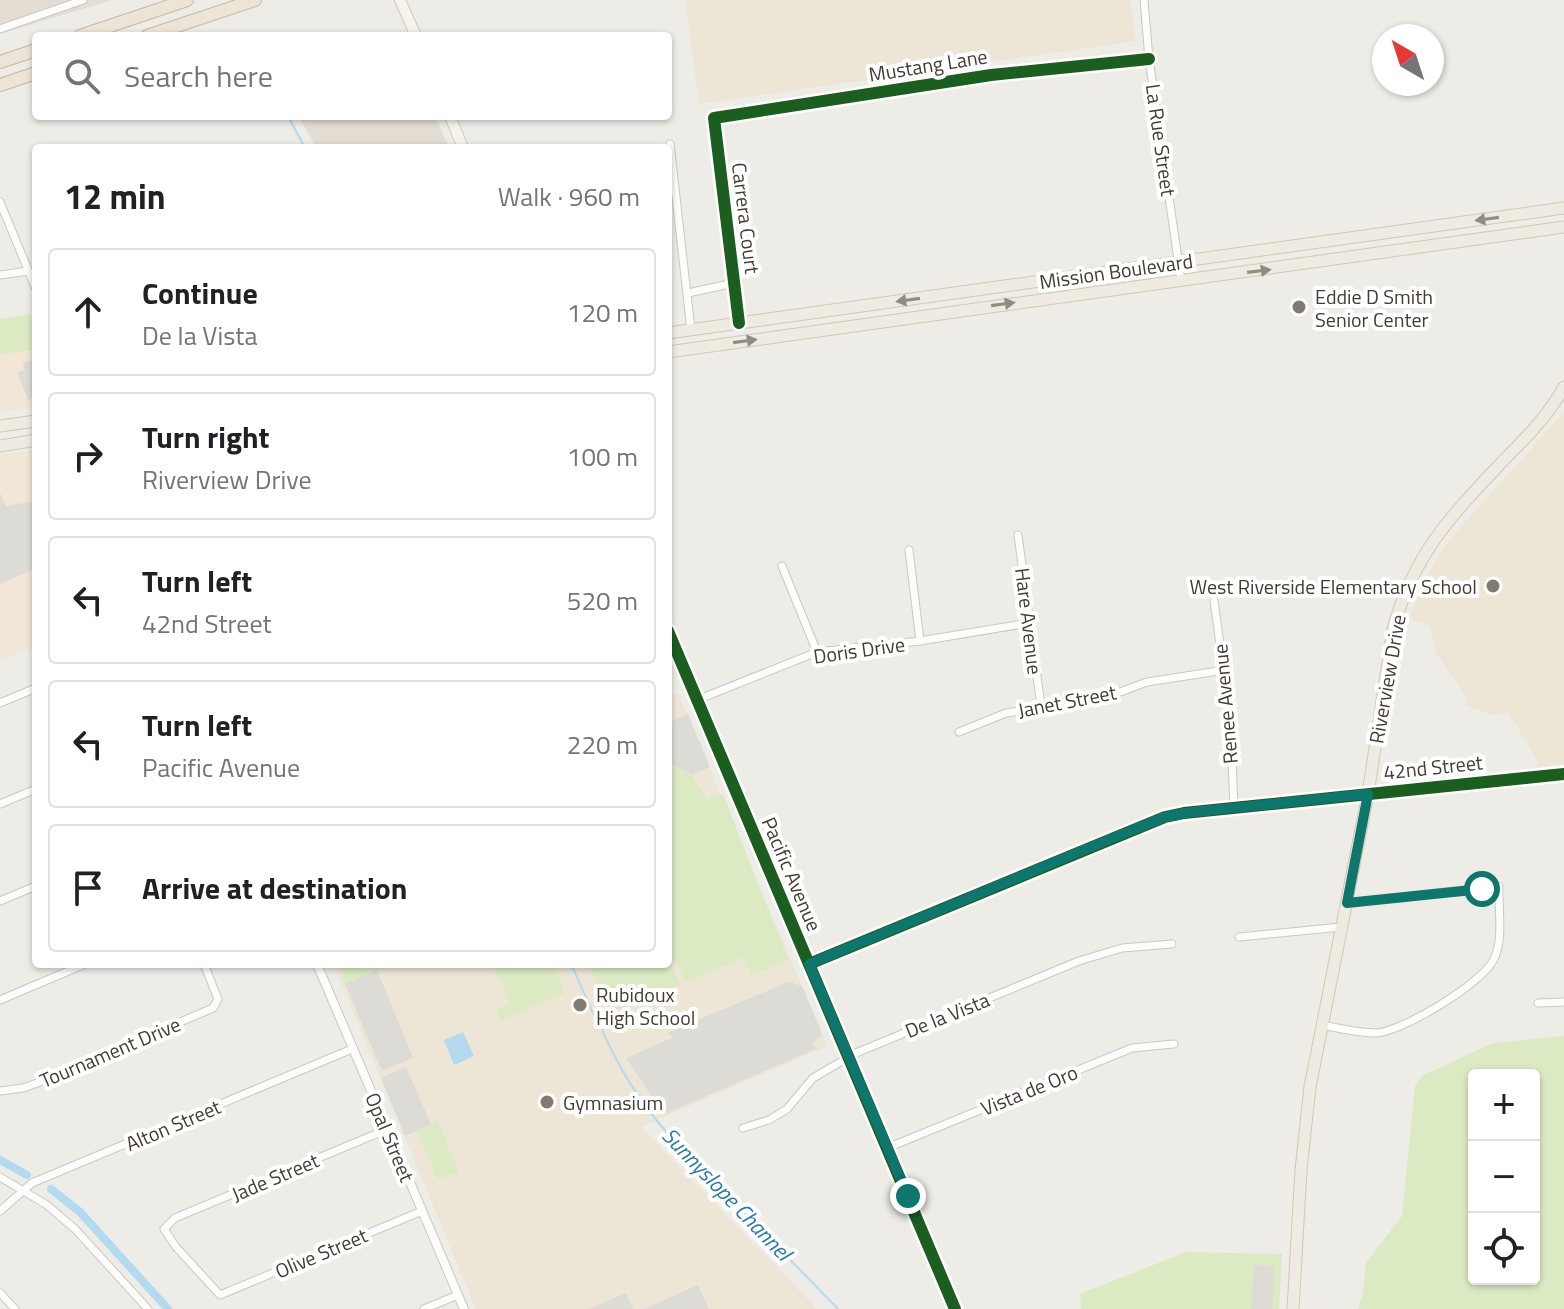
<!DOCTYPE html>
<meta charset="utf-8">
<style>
:root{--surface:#fff;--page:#f2f2f2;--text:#202124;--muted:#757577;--line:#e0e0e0}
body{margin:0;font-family:"Titillium Web",sans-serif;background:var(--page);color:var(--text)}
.controls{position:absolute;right:24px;bottom:24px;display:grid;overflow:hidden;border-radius:8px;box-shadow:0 2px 6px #0004}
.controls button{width:72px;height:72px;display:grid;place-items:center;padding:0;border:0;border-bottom:2px solid var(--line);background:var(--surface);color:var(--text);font:40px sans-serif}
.compass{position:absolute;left:1372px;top:24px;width:72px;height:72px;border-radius:50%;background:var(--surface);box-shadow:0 2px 6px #0004;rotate:321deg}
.stop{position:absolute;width:24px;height:24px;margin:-18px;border:6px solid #0f766e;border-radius:50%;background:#fff}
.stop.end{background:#0f766e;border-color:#fff;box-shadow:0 2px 8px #0008}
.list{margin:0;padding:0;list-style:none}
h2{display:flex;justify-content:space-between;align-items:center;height:104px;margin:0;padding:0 32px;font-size:34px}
h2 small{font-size:26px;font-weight:400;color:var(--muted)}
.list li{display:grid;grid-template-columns:52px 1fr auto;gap:24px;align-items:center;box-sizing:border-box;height:128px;margin:0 16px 16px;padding:0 16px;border:2px solid var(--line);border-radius:8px}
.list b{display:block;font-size:30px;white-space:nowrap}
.list p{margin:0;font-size:26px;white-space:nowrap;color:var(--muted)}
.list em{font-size:26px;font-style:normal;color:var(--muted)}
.icon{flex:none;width:44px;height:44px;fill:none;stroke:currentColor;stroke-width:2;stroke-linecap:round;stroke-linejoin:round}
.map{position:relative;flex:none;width:1564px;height:1309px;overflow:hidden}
.search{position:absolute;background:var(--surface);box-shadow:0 2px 6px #0004;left:32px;top:32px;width:640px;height:88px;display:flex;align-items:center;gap:20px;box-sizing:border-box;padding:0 28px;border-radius:8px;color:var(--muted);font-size:30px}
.panel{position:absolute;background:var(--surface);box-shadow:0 2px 6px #0004;left:32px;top:144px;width:640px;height:824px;border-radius:8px}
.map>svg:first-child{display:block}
.residential{fill:#e3ddd3}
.commercial{fill:#f2e6d7}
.education{fill:#ede6d7}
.green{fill:#dceac4;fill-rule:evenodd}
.parking{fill:#dddbd6}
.water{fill:#b3daef}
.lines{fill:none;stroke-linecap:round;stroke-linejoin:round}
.stream{stroke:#b3daef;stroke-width:2}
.canal{stroke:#b3daef;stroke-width:8}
.minor-casing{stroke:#cbc8c2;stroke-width:9}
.tertiary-casing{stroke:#cbc8c2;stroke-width:10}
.secondary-casing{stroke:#cfcabe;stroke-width:12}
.primary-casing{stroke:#d1c7b2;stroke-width:13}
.motorway-casing{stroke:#c8b8a0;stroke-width:14}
.minor{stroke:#fcfcfb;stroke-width:7}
.tertiary{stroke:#fcfcfb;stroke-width:8}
.secondary{stroke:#f6f3ec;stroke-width:10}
.primary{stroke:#f0ebe2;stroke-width:11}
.motorway{stroke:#ebe4d7;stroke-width:12}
.cycleway-casing{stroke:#fff;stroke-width:17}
.cycleway{stroke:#1b5e20;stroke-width:12}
.oneway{fill:#918b81}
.route{stroke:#0f766e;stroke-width:10}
.poi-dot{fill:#807a71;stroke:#fff;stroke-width:3}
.labels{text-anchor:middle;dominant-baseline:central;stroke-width:8;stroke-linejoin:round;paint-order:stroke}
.street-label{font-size:20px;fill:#443c32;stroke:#fff}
.poi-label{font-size:20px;fill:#443c32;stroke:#fff;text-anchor:start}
.water-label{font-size:22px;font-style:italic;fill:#2779ab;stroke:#fff}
</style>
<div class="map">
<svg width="1564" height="1309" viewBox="0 0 1564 1309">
<rect width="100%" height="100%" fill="#eeece6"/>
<!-- residential -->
<g class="residential">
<polygon points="0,0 112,0 0,34"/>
<polygon points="298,116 435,116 449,148 317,148"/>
</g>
<!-- commercial -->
<g class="commercial">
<polygon points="36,349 36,407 0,412 0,354"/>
<polygon points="36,450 36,646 0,661 0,455"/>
</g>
<!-- education -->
<g class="education">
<polygon points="685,0 1130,0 1136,41 699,104"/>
<polygon points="1564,412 1564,764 1538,767 1537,760 1508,712 1494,716 1465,705 1466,696 1437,655 1429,626 1409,619 1424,581 1448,541"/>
<polygon points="678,693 827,1046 641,1127 817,1309 476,1309 333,964 668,964 668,697"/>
</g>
<!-- green -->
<g class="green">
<polygon points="30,314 36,329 36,350 0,354 0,319"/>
<polygon points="668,762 692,775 707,800 723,794 788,960 752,975 744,957 686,982 679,968 668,955"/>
<polygon points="668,960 681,985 614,1011 606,1007 589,964 668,964"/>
<polygon points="338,964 382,964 384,968 345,984"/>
<polygon points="508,964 553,964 565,993 501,1020 496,1009 510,1003 495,969"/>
<path d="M 1564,1036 L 1564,1309 L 1358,1309 L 1363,1292 L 1366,1263 L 1402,1216 L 1415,1086 L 1422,1076 L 1493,1043 ZM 1474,1075 L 1534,1075 L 1534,1279 L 1474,1279 Z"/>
<polygon points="437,1121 459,1172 438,1179 416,1130"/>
<polygon points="1186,1252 1282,1254 1279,1309 1081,1309 1080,1294"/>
</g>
<!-- parking -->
<g class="parking">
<polygon points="36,360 36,405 35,405 34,398 28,400 17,373 24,370 23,362"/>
<polygon points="0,493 6,506 36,501 36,568 0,584"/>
<polygon points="688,714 710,767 692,775 670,763 668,758 668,723"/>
<polygon points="377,970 413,1058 382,1071 345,984"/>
<polygon points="788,982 802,986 822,1033 821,1037 811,1044 818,1048 664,1114 662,1112 626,1058 674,1037 667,1033"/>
<polygon points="406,1067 431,1124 405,1136 381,1078"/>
<polygon points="1254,1264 1274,1267 1272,1309 1251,1309"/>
<polygon points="698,1285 709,1309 644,1309"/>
<polygon points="626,1293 633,1309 589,1309"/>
</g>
<!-- water -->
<polygon class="water" points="463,1032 474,1056 454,1065 444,1040"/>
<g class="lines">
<!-- stream -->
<g class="stream">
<polyline points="288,116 305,148"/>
<polyline points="571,964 598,1024"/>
<path d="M 602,1030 C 619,1069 640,1102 668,1134 L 838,1309"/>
</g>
<!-- canal -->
<g class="canal">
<polyline points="0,1160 27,1175"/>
<polyline points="51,1189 80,1212 168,1309"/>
</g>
<!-- minor casing -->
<g class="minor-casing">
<g id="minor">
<polyline points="1144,0 1149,59 1181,280"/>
<polyline points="0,29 83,0"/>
<polyline points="670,144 691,330"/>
<polyline points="0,202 36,289"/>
<polyline points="0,275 28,271"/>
<polyline points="688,293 734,283"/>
<polyline points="739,323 714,118 991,75 1149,59"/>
<polyline points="1018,535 1041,706"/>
<polyline points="909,550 920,641"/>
<polyline points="782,566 817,652"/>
<polyline points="1214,601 1230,716 1234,807"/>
<polyline points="697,700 817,652 920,641 1029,623"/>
<polyline points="0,703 36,688"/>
<polyline points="959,732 1006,713 1104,698 1147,682 1225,670"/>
<polyline points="0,804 36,789"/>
<polyline points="0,901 36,886"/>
<polyline points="1239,937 1341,927"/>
<polyline points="0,1000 85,964"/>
<polyline points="1538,1003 1564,1002"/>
<path d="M 1321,1025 C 1339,1028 1358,1033 1376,1033 C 1402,1032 1483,983 1494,959 C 1504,938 1498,910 1499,886 L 1347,903"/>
<polyline points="0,1091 23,1088 40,1082 213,1008 218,999 204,964"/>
<polyline points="743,1128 769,1120 787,1109 813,1078 856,1053 1079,961 1122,948 1172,944"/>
<polyline points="388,1129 175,1218 164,1229 176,1247 220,1295 422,1211"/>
<polyline points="887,1148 1132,1048 1174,1044"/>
<polyline points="0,1177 47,1205 75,1229 148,1309"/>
<polyline points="0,1211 32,1183 352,1049"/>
<polyline points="0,1293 15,1309"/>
<polyline points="424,1309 458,1295"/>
</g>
</g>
<!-- tertiary casing -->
<g class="tertiary-casing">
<g id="tertiary">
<polyline points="668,631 955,1309"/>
<polyline points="317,964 464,1309"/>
<polyline points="809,964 1165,817 1184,813 1564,774"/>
</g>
</g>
<!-- secondary casing -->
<g class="secondary-casing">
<g id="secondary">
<polyline points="400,0 416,36"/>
<polyline points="450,116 463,148"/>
</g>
</g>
<!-- primary casing -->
<g class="primary-casing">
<g id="primary">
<polyline points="668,333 1564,208"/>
<polyline points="668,352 1564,227"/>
<polyline points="0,426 36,421"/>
<polyline points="0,446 36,440"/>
<path d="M 1293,1309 L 1301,1170 L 1310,1087 L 1368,794 L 1393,629 C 1414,554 1450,517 1502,462 C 1525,439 1548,416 1564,387"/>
</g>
</g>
<!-- motorway casing -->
<g class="motorway-casing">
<g id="motorway">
<polyline points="80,36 187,0"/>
<polyline points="147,36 255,0"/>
<polyline points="0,62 36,50"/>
<polyline points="0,85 36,73"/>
</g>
</g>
<!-- minor -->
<use href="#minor" class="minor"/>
<!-- tertiary -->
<use href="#tertiary" class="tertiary"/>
<!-- secondary -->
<use href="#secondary" class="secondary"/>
<!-- primary -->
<use href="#primary" class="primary"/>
<!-- motorway -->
<use href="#motorway" class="motorway"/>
<!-- cycleway casing -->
<g class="cycleway-casing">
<g id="cycleway">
<polyline points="739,323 714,118 991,75 1149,59"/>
<polyline points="668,631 955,1309"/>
<polyline points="809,964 1165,817 1184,813 1564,774"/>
</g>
</g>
<!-- cycleway -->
<use href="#cycleway" class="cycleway"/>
</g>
<!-- one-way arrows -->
<defs><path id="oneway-solid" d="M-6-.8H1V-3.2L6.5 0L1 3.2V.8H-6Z" transform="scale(2)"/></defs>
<g class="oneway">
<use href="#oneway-solid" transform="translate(1487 219) rotate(172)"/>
<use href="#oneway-solid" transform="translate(1259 271) rotate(-7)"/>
<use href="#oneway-solid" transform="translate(908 300) rotate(172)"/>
<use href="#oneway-solid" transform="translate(1003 304) rotate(-8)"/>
<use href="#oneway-solid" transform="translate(745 341) rotate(-8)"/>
</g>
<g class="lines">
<!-- route -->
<polyline class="route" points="908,1196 809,964 1108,840 1165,817 1184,813 1368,794 1347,903 1482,889"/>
</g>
<!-- markers -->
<g class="poi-dot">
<circle cx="1299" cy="307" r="8"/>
<circle cx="1493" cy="586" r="8"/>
<circle cx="580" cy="1005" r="8"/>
<circle cx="547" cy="1102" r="8"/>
</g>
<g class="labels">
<!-- street labels -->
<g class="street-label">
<text transform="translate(928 65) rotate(-9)">Mustang Lane</text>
<text transform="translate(1161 140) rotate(82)">La Rue Street</text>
<text transform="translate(746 218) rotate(83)">Carrera Court</text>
<text transform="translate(1116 271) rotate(-8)">Mission Boulevard</text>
<text transform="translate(1029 621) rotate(83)">Hare Avenue</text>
<text transform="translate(859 650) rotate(-8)">Doris Drive</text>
<text transform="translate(1387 679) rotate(-80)">Riverview Drive</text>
<text transform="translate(1067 701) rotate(-11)">Janet Street</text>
<text transform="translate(1225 704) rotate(-95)">Renee Avenue</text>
<text transform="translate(1433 767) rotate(-6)">42nd Street</text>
<text transform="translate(792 874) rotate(67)">Pacific Avenue</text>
<text transform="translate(947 1015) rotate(-22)">De la Vista</text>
<text transform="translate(110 1052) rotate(-23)">Tournament Drive</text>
<text transform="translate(1029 1090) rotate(-22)">Vista de Oro</text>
<text transform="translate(173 1125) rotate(-23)">Alton Street</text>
<text transform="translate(390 1137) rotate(67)">Opal Street</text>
<text transform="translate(275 1177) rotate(-23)">Jade Street</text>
<text transform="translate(321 1253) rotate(-23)">Olive Street</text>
</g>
<!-- poi labels -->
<g class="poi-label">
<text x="1315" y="296">Eddie D Smith<tspan x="1315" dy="23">Senior Center</tspan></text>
<text x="1477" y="586" text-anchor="end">West Riverside Elementary School</text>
<text x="596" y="994">Rubidoux<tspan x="596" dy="23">High School</tspan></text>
<text x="563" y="1102">Gymnasium</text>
</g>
<!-- water labels -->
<g class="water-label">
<text transform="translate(727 1194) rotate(46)">Sunnyslope Channel</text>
</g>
</g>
</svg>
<div class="controls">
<button>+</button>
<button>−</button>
<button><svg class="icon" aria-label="locate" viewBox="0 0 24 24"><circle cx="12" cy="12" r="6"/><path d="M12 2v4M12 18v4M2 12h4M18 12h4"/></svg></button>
</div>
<svg class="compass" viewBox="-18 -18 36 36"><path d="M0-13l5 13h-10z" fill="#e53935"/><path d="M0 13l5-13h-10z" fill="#757577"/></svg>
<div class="stop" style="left:1482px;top:889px"></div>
<div class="stop end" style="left:908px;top:1196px"></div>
<div class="search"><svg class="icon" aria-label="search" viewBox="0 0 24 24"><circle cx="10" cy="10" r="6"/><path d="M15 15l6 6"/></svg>Search here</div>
<section class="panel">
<h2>12 min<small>Walk · 960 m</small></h2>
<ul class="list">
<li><svg class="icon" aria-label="ahead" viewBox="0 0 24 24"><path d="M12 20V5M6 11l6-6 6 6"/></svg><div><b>Continue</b><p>De la Vista</p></div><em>120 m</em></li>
<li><svg class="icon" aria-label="right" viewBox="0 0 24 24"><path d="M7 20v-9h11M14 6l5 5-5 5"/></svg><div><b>Turn right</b><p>Riverview Drive</p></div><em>100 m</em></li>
<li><svg class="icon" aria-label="left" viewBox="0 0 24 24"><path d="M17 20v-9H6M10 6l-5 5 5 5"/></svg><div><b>Turn left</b><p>42nd Street</p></div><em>520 m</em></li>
<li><svg class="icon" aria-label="left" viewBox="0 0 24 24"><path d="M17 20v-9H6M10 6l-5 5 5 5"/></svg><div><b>Turn left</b><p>Pacific Avenue</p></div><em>220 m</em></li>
<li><svg class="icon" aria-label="arrive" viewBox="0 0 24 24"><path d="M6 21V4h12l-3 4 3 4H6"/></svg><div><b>Arrive at destination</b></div></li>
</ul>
</section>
</div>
